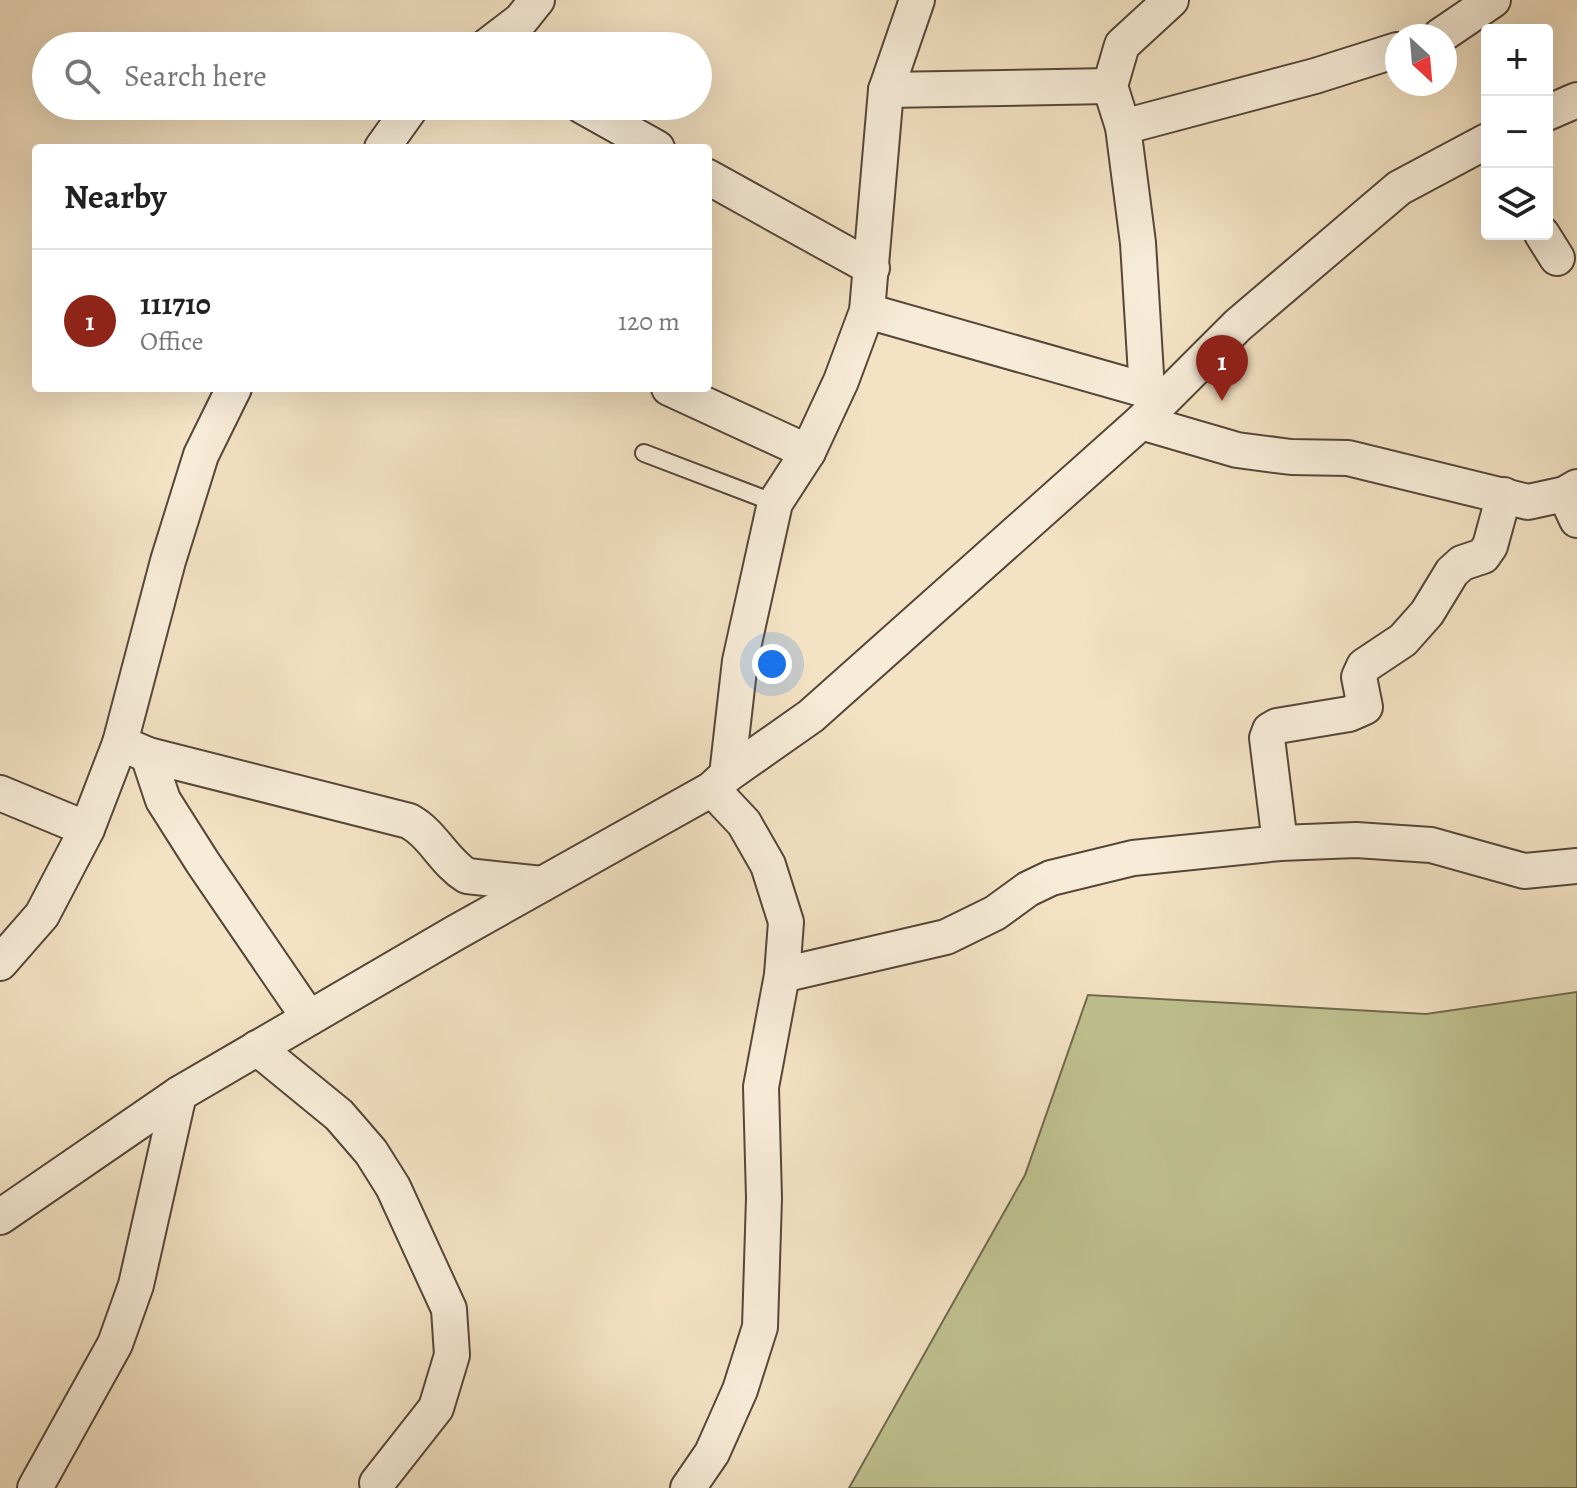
<!DOCTYPE html>
<meta charset="utf-8">
<style>
:root{--surface:#fff;--page:#f2f2f2;--text:#222;--muted:#767676;--line:#e0e0e0;--accent:#8f2418}
body{margin:0;font-family:Alegreya,serif;background:var(--page);color:var(--text)}
.controls{position:absolute;right:24px;top:24px;display:grid;overflow:hidden;border-radius:8px;box-shadow:0 8px 32px #0002}
.controls button{width:72px;height:72px;display:grid;place-items:center;padding:0;border:0;border-bottom:2px solid var(--line);background:var(--surface);color:var(--text);font:40px sans-serif}
.compass{position:absolute;left:1385px;top:24px;width:72px;height:72px;border-radius:50%;background:var(--surface);box-shadow:0 8px 32px #0002;rotate:154deg}
.you{position:absolute;left:772px;top:664px;width:28px;height:28px;margin:-20px;border:6px solid #fff;border-radius:50%;background:#1a73e8;box-shadow:0 0 0 12px #1a73e833}
.badge{display:grid;place-items:center;width:52px;height:52px;border-radius:50%;background:var(--accent);color:#fff;font-size:26px;font-weight:700}
.pin{position:absolute;translate:-50% -66px;filter:drop-shadow(0 2px 4px #0008)}
.pin::after{content:'';position:absolute;top:42px;width:28px;height:24px;background:inherit;clip-path:polygon(0 0,100% 0,50% 100%)}
.list{margin:0;padding:0;list-style:none}
h2{display:flex;justify-content:space-between;align-items:center;height:104px;margin:0;padding:0 32px;font-size:34px}
h2 small{font-size:26px;font-weight:400;color:var(--muted)}
.list li{display:grid;grid-template-columns:52px 1fr auto;gap:24px;align-items:center;box-sizing:border-box;height:144px;padding:0 32px;border-top:2px solid var(--line)}
.list b{display:block;font-size:30px;white-space:nowrap}
.list p{margin:0;font-size:26px;white-space:nowrap;color:var(--muted)}
.list em{font-size:26px;font-style:normal;color:var(--muted)}
.icon{flex:none;width:44px;height:44px;fill:none;stroke:currentColor;stroke-width:2;stroke-linecap:round;stroke-linejoin:round}
.map{position:relative;flex:none;width:1577px;height:1488px;overflow:hidden}
.search{position:absolute;background:var(--surface);box-shadow:0 8px 32px #0002;left:32px;top:32px;width:680px;height:88px;display:flex;align-items:center;gap:20px;box-sizing:border-box;padding:0 28px;border-radius:44px;color:var(--muted);font-size:30px}
.panel{position:absolute;background:var(--surface);box-shadow:0 8px 32px #0002;left:32px;top:144px;width:680px;height:248px;border-radius:8px}
.map>svg:first-child{display:block}
.green{fill:#bfc290;stroke:#706a4e;stroke-width:2}
.lines{fill:none;stroke-linecap:round;stroke-linejoin:round}
.lane-casing{stroke:#56463a;stroke-width:20}
.street-casing{stroke:#56463a;stroke-width:38}
.lane{stroke:#f7ecd8;stroke-width:16}
.street{stroke:#f7ecd8;stroke-width:34}
</style>
<div class="map">
<svg width="1577" height="1488" viewBox="0 0 1577 1488">
<rect width="100%" height="100%" fill="#f3e2c3"/>
<filter id="stains"><feTurbulence type="fractalNoise" baseFrequency=".0025" numOctaves="4"/><feColorMatrix values="0 0 0 0 .2 0 0 0 0 .09 0 0 0 0 .02 0 0 0 .5 -.17"/></filter>
<radialGradient id="worn" r=".72"><stop offset=".6" stop-color="#630" stop-opacity="0"/><stop offset="1" stop-color="#630" stop-opacity=".3"/></radialGradient>
<!-- green -->
<polygon class="green" points="1577,992 1577,1488 849,1488 1025,1175 1088,995 1426,1014"/>
<g class="lines">
<!-- lane casing -->
<g class="lane-casing">
<polyline id="lane" points="644,453 775,503"/>
</g>
<!-- street casing -->
<g class="street-casing">
<g id="street">
<polyline points="1440,36 1493,0"/>
<polyline points="487,46 521,20 537,0"/>
<polyline points="886,90 1110,86"/>
<polyline points="582,106 657,148"/>
<polyline points="1547,113 1577,100"/>
<polyline points="1123,127 1315,76 1397,50"/>
<polyline points="382,148 412,106"/>
<polyline points="708,177 872,268"/>
<polyline points="1542,234 1557,258"/>
<polyline points="867,311 1166,396"/>
<polyline points="669,388 808,452"/>
<polyline points="1147,391 1138,243 1123,127 1110,86 1122,45 1171,0"/>
<polyline points="1141,422 1237,450 1291,457 1348,458 1528,502 1565,494 1577,487"/>
<polyline points="1565,494 1577,520"/>
<path d="M 120,743 L 148,755 L 409,821 C 433,834 444,862 467,876 L 542,884"/>
<polyline points="148,755 163,800 203,863 309,1018"/>
<polyline points="727,775 740,661 775,503 808,452 841,381 867,311 886,90 917,0"/>
<polyline points="712,789 744,823 768,865 786,922 782,975 946,937 995,913 1028,889 1051,878 1133,858 1280,843 1356,840 1431,845 1524,871 1577,866"/>
<polyline points="0,793 87,829"/>
<polyline points="1280,843 1267,738 1270,730 1277,726 1349,714 1365,707 1359,677 1364,666 1403,640 1427,613 1452,572 1462,563 1483,556 1490,546 1504,495"/>
<polyline points="0,963 42,915 87,829 120,743 168,561 201,455 234,388"/>
<polyline points="257,1048 339,1115 371,1152 393,1187 449,1309 452,1355 436,1408 377,1483"/>
<polyline points="0,1217 179,1094 455,933 712,789 727,775 811,716 1141,422 1238,325 1399,188 1487,141"/>
<polyline points="35,1488 115,1344 136,1285 179,1094"/>
<polyline points="688,1488 712,1453 740,1390 760,1327 764,1198 761,1087 782,975"/>
</g>
</g>
<!-- lane -->
<use href="#lane" class="lane"/>
<!-- street -->
<use href="#street" class="street"/>
</g>
<rect width="100%" height="100%" filter="url(#stains)"/>
<rect width="100%" height="100%" fill="url(#worn)"/>
</svg>
<div class="controls">
<button>+</button>
<button>−</button>
<button><svg class="icon" aria-label="layers" viewBox="0 0 24 24"><path d="M12 4l9 5-9 5-9-5zM3 14l9 5 9-5"/></svg></button>
</div>
<svg class="compass" viewBox="-18 -18 36 36"><path d="M0-13l5 13h-10z" fill="#e53935"/><path d="M0 13l5-13h-10z" fill="#767676"/></svg>
<div class="you"></div>
<div class="pin badge" style="left:1222px;top:401px">1</div>
<div class="search"><svg class="icon" aria-label="search" viewBox="0 0 24 24"><circle cx="10" cy="10" r="6"/><path d="M15 15l6 6"/></svg>Search here</div>
<section class="panel">
<h2>Nearby<small></small></h2>
<ul class="list">
<li><span class="badge">1</span><div><b>111710</b><p>Office</p></div><em>120 m</em></li>
</ul>
</section>
</div>
